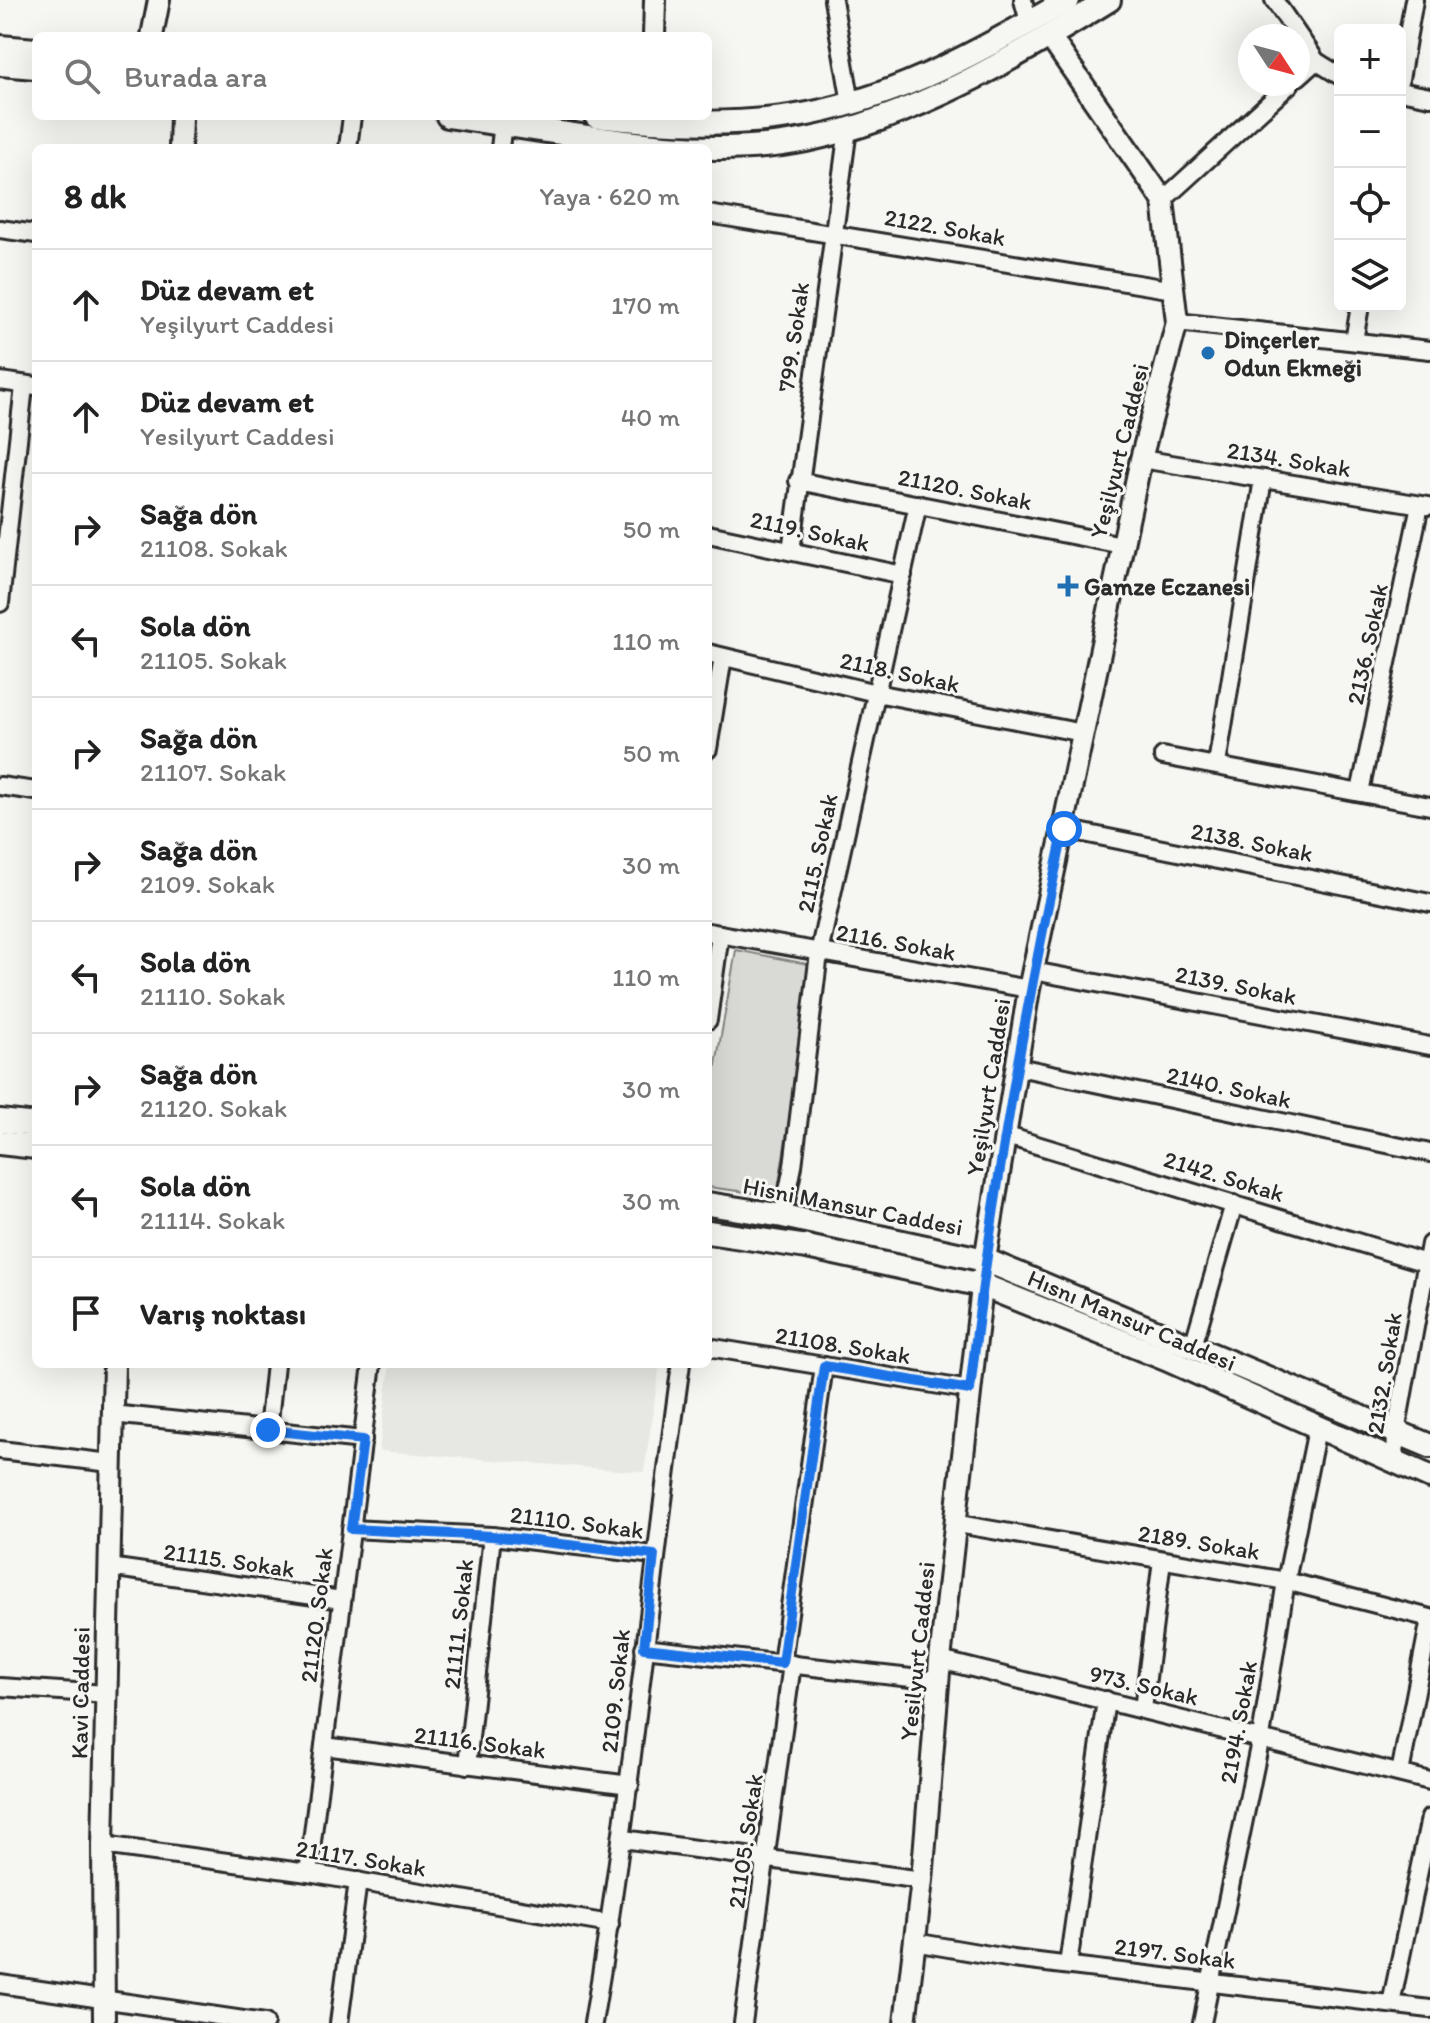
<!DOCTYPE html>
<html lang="tr">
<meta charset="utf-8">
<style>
:root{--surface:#fff;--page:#f2f2f2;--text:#222;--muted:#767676;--line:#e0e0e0}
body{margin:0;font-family:Itim,sans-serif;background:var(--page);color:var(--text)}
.controls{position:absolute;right:24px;top:24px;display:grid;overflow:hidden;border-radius:12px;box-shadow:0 8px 32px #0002}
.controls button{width:72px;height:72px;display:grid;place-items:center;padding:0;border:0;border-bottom:2px solid var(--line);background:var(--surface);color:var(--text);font:40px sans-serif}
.compass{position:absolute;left:1238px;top:24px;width:72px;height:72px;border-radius:50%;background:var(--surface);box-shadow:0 8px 32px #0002;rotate:126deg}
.stop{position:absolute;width:24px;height:24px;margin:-18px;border:6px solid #1a73e8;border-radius:50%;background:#fff}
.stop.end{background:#1a73e8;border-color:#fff;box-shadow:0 2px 8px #0008}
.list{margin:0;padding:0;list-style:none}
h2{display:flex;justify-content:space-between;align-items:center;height:104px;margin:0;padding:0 32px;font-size:34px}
h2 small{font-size:26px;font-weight:400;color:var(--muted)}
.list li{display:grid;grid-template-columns:52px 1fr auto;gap:24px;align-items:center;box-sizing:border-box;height:112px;padding:0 32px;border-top:2px solid var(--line)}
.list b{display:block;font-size:30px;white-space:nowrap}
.list p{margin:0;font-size:26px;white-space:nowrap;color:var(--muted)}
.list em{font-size:26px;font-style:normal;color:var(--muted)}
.icon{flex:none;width:44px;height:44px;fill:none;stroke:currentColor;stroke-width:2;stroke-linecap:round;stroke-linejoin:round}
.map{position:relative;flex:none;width:1430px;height:2023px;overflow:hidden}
.search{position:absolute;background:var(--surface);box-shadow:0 8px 32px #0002;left:32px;top:32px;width:680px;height:88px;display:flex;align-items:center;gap:20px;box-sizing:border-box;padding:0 28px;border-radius:12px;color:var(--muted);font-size:30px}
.panel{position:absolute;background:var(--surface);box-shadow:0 8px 32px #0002;left:32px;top:144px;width:680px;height:1224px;border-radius:12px}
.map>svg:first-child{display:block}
.built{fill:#e7e7e3}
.green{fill:#d9d9d5;stroke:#828280;stroke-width:2}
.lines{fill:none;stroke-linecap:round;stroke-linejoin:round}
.minor-casing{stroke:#2b2b2b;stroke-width:22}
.tertiary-casing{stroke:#2b2b2b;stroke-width:26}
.secondary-casing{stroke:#2b2b2b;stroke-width:28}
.minor{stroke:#f6f6f2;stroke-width:16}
.tertiary{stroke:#f6f6f2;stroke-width:20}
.secondary{stroke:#f6f6f2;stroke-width:22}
.route{stroke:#1a73e8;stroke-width:10}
.poi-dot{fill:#1f6fb2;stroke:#f6f6f2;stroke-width:3}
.labels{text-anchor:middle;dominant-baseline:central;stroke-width:6;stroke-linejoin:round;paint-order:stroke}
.street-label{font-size:24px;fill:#2b2b2b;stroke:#f6f6f2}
.poi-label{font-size:24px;font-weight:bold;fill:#2b2b2b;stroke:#f6f6f2;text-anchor:start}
</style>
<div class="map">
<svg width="1430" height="2023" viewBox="0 0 1430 2023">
<rect width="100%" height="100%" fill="#f6f6f2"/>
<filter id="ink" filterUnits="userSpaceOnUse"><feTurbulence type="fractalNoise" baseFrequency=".0125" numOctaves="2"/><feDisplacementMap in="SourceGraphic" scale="16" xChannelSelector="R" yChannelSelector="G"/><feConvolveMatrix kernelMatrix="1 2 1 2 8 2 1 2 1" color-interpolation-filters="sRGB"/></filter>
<g filter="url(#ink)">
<!-- built -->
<polygon class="built" points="390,1364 660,1364 644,1472 379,1451"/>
<!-- green -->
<polygon class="green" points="736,950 813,965 777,1196 708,1187 708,1110"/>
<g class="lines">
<!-- minor casing -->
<g class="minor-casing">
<g id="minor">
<polyline points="833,0 851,103"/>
<polyline points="1023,0 1029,22"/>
<polyline points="1274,0 1316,61 1340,76"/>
<polyline points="1298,77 1316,61"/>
<polyline points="1400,79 1414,0"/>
<polyline points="1400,91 1430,97"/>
<polyline points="348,148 352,116"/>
<polyline points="500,148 503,123"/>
<polyline points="1163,200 1290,84"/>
<polyline points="708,214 1174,290"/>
<polyline points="0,229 36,234"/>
<polyline points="1177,322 1430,350"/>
<polyline points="1354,341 1360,306"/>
<polyline points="0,381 36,386"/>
<polyline points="1141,459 1428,506"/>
<polyline points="798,481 1122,545"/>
<polyline points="708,534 903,575"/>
<polyline points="791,551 848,129"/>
<polyline points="0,603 24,386"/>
<polyline points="708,653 876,693 1083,733"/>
<polyline points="708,749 723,657"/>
<polyline points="1163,756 1430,806"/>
<polyline points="1217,764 1263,479"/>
<polyline points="0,786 36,791"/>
<polyline points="1360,792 1420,505"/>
<polyline points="1064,829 1430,903"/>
<polyline points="708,932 1029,989"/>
<polyline points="1033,971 1430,1046"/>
<polyline points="708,1020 720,934"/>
<polyline points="1018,1067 1430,1153"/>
<polyline points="1007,1136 1426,1263"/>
<polyline points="783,1216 793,1166 819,953 918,504"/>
<polyline points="1193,1346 1234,1204"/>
<polyline points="708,1347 970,1390"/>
<polyline points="112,1414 363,1440"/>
<polyline points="268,1430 275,1364"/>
<polyline points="0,1450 111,1463"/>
<polyline points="1395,1462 1396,1432 1430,1244"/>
<polyline points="958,1524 1286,1581 1430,1618"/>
<polyline points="351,1529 492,1536 654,1555"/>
<polyline points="109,1567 342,1600"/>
<polyline points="644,1648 938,1681"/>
<polyline points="940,1660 1430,1781"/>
<polyline points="782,1663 824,1366"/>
<polyline points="0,1687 106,1694"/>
<polyline points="1143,1709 1162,1560"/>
<polyline points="324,1746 630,1785"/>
<polyline points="467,1765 492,1536"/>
<polyline points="1400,1773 1430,1619"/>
<polyline points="623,1839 922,1880"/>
<polyline points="103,1845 308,1873 610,1924"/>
<polyline points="308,1873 372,1364"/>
<polyline points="914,1942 1013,1959 1430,2009"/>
<polyline points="1068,1965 1106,1700"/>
<polyline points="0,1984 265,2023"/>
<polyline points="1391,2004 1430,1818"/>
<polyline points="339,2023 358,1881"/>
<path d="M 593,2023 C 631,1804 650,1584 681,1364"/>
<polyline points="743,2023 792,1664"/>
<polyline points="1202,2023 1261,1737 1286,1581 1317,1429"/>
</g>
</g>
<!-- tertiary casing -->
<g class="tertiary-casing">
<g id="tertiary">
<polyline points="152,36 159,0"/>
<polyline points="654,36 655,0"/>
<polyline points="180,148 181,116"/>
<polyline points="104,2023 103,1845 114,1364"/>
<polyline points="905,2023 922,1880 940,1660 985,1260 1029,989 1141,459 1177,322 1163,200 1050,37"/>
</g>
</g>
<!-- secondary casing -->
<g class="secondary-casing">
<g id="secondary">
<polyline points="0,47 36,50"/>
<polyline points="0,64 36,67"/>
<path d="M 448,116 C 560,131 694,163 806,140 C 914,118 1015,58 1109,0"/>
<path d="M 596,116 C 666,124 739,127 808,114 C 901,96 988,47 1068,0"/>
<polyline points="0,1121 36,1125"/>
<polyline points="0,1143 36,1147"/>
<polyline points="708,1204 783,1216 985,1260 1430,1446"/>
<polyline points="708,1232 807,1247 982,1285 1166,1359 1430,1477"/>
</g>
</g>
<!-- minor -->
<use href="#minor" class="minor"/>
<!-- tertiary -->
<use href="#tertiary" class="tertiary"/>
<!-- secondary -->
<use href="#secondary" class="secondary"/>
</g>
</g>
<g class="lines" filter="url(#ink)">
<!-- route -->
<path class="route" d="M 268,1430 L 363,1440 L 351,1529 L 492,1536 L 654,1555 L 644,1648 L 782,1663 L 824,1366 L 970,1390 C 991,1202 1024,1014 1064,829"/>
</g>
<!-- markers -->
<g class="poi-dot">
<circle cx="1208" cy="353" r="8"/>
<path d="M1064 574h8v8h8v8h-8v8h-8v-8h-8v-8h8z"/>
</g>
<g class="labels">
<!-- street labels -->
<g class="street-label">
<text transform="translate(945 227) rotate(10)">2122. Sokak</text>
<text transform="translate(793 337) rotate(-82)">799. Sokak</text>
<text transform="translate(1119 451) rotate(-76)">Yeşilyurt Caddesi</text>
<text transform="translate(1289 459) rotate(9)">2134. Sokak</text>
<text transform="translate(965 489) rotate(11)">21120. Sokak</text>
<text transform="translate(810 531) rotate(12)">2119. Sokak</text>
<text transform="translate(1367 644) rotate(-78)">2136. Sokak</text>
<text transform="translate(900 672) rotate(12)">2118. Sokak</text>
<text transform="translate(1252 842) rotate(11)">2138. Sokak</text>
<text transform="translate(817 853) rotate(-78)">2115. Sokak</text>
<text transform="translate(896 942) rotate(10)">2116. Sokak</text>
<text transform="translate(1236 985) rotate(11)">2139. Sokak</text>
<text transform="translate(988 1087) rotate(-81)">Yeşilyurt Caddesi</text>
<text transform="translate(1229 1087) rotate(12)">2140. Sokak</text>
<text transform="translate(1224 1176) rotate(17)">2142. Sokak</text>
<text transform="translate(853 1206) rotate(11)">Hisni Mansur Caddesi</text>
<text transform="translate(1132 1320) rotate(23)">Hısnı Mansur Caddesi</text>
<text transform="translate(843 1345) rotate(9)">21108. Sokak</text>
<text transform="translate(1384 1373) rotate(-81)">2132. Sokak</text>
<text transform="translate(577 1522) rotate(7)">21110. Sokak</text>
<text transform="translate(1199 1542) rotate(9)">2189. Sokak</text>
<text transform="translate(229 1560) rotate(8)">21115. Sokak</text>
<text transform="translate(316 1615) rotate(-83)">21120. Sokak</text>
<text transform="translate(458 1624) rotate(-84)">21111. Sokak</text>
<text transform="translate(917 1651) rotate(-84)">Yesilyurt Caddesi</text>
<text transform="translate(1144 1685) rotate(13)">973. Sokak</text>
<text transform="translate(615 1691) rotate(-84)">2109. Sokak</text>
<text transform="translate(80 1693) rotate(-89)">Kavi Caddesi</text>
<text transform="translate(1238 1722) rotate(-80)">2194. Sokak</text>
<text transform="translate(480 1742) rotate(7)">21116. Sokak</text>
<text transform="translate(745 1841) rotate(-82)">21105. Sokak</text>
<text transform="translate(361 1858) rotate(9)">21117. Sokak</text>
<text transform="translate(1175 1953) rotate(7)">2197. Sokak</text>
</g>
<!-- poi labels -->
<g class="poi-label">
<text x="1224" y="339">Dinçerler<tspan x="1224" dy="28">Odun Ekmeği</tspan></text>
<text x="1084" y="586">Gamze Eczanesi</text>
</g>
</g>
</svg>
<div class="controls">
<button>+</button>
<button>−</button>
<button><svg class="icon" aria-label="locate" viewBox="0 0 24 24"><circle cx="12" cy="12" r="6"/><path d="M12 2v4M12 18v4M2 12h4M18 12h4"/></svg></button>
<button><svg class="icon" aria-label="layers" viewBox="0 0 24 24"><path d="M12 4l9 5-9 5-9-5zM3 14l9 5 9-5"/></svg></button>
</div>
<svg class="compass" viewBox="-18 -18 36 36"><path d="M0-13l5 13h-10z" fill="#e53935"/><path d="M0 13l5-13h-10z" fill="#767676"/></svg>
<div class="stop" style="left:1064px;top:829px"></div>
<div class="stop end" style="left:268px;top:1430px"></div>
<div class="search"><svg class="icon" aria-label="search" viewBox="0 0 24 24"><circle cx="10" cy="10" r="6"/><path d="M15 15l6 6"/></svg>Burada ara</div>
<section class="panel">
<h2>8 dk<small>Yaya · 620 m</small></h2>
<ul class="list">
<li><svg class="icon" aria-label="ahead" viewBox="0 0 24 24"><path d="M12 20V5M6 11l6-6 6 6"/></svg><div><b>Düz devam et</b><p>Yeşilyurt Caddesi</p></div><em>170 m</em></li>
<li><svg class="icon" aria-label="ahead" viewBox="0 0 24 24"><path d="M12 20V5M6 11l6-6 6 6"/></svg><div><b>Düz devam et</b><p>Yesilyurt Caddesi</p></div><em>40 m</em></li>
<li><svg class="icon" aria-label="right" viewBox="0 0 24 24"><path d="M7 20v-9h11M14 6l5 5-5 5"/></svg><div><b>Sağa dön</b><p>21108. Sokak</p></div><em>50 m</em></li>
<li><svg class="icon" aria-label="left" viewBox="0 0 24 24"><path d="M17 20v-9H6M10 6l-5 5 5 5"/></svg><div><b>Sola dön</b><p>21105. Sokak</p></div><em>110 m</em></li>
<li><svg class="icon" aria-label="right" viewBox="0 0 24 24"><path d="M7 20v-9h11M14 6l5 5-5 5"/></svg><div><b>Sağa dön</b><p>21107. Sokak</p></div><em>50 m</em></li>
<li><svg class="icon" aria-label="right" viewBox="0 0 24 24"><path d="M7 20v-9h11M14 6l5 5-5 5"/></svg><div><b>Sağa dön</b><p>2109. Sokak</p></div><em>30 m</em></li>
<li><svg class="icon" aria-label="left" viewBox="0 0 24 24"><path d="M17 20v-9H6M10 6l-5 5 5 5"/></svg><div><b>Sola dön</b><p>21110. Sokak</p></div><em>110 m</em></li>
<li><svg class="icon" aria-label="right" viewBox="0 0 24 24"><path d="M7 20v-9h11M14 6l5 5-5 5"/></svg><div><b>Sağa dön</b><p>21120. Sokak</p></div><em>30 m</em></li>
<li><svg class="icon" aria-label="left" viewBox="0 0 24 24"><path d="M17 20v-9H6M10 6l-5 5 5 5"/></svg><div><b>Sola dön</b><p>21114. Sokak</p></div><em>30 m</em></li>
<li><svg class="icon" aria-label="arrive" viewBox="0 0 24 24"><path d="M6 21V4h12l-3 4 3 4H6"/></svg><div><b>Varış noktası</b></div></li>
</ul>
</section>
</div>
